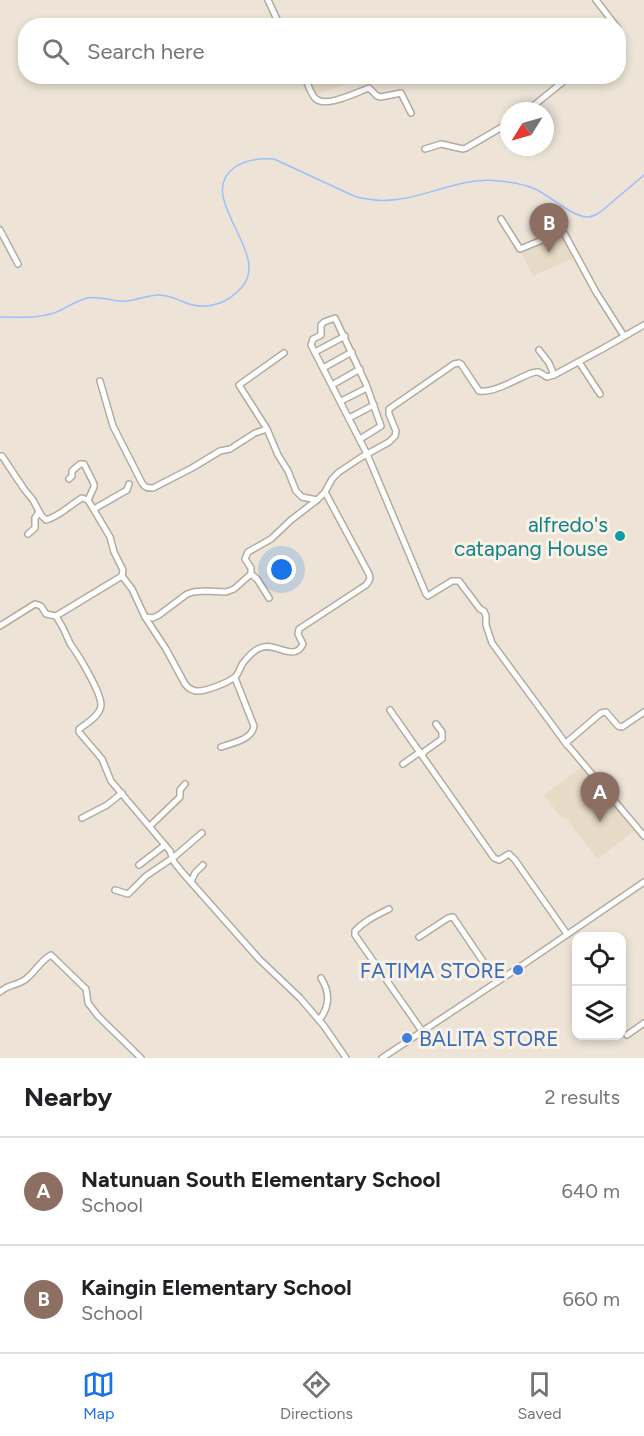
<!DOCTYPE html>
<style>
:root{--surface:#fff;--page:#f6f6f6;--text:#202124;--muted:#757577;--line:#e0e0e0;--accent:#1a73e8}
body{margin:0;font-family:Figtree,sans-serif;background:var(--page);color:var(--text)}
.controls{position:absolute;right:18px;bottom:18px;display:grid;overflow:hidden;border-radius:12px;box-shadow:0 3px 9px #0003}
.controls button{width:54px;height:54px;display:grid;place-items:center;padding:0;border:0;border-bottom:2px solid var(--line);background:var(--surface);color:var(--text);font:30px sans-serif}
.compass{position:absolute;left:500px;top:102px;width:54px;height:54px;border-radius:50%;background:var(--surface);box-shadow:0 3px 9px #0003;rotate:233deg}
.you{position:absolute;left:282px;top:570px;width:21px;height:21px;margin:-15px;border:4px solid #fff;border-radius:50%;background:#1a73e8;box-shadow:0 0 0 9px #1a73e833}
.badge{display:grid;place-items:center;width:39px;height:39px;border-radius:50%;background:var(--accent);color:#fff;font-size:20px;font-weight:700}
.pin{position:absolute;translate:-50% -50px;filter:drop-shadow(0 2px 3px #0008)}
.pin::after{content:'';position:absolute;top:32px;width:21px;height:18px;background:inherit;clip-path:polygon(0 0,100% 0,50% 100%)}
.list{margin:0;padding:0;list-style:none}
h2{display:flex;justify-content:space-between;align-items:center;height:78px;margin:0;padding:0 24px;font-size:26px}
h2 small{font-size:20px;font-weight:400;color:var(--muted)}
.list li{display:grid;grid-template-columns:39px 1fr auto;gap:18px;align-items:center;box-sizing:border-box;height:108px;padding:0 24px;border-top:2px solid var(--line)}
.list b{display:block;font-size:22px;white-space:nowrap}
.list p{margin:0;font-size:20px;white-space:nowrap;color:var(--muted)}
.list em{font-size:20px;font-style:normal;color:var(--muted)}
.icon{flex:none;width:33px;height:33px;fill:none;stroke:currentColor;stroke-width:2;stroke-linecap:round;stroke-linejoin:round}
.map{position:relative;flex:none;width:644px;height:1058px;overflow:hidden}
.search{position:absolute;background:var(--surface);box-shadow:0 3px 9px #0003;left:18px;right:18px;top:18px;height:66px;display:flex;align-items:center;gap:15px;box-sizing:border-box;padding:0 21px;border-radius:24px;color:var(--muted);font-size:22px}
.sheet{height:294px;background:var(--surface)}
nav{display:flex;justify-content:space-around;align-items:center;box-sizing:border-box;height:84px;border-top:2px solid var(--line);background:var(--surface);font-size:16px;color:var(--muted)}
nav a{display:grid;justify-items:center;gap:3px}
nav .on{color:var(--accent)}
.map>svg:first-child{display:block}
.built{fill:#e7dac6}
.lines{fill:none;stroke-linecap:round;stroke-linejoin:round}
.stream{stroke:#9dbffd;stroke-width:1.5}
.minor-casing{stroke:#b4ab9f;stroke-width:8}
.minor{stroke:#fff;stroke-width:5}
.culture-dot{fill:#0f9aa8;stroke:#faf1e4;stroke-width:2}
.shop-dot{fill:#3f7fe0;stroke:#faf1e4;stroke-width:2}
.labels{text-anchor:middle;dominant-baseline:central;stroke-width:6;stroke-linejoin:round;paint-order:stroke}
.culture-label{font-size:21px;fill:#0d838f;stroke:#faf1e4;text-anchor:end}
.shop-label{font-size:21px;fill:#366cbe;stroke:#faf1e4;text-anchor:end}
</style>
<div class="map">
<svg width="644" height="1058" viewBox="0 0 644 1058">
<rect width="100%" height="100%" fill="#ede4d7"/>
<!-- built -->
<g class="built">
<polygon points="307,77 365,77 315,95"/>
<polygon points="562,227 578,256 533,276 520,249"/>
<polygon points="584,766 637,828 598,859 565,817 562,818 544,795"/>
</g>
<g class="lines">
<!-- stream -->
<path class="stream" d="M 0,317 C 18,317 36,319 54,313 C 65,309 75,301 87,298 C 100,295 114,303 127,301 C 138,300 148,295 159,295 C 169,295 179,300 189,304 C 209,310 228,303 242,287 C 272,253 193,196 235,167 C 247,159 260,158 274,159 L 354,196 C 410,213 447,175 499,181 C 511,182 524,184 535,189 C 549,195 573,217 587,217 C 594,217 599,213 604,209 L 644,175"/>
<!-- minor casing -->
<g class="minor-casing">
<g id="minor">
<polyline points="268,0 280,26"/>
<polyline points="596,0 616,26"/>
<polyline points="618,29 618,36"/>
<path d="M 304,76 C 308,83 310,93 315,98 C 325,109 357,92 369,88 L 377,96 L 381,97 L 401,93 L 411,113"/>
<polyline points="527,111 570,76"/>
<polyline points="425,149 441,144 463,149 466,148 509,123"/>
<polyline points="501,219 520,249 562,232 564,233 596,292 624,336"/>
<polyline points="0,230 18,264"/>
<polyline points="539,350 549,363 554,375"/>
<polyline points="315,352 345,336"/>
<polyline points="284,353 239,385 267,429 278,455 288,471 296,491 302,497 317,500"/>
<polyline points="579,362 600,394"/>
<polyline points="323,368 352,352"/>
<path d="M 100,381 L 113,426 L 142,483 C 145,488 148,488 153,488 L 192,468 L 220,451 L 230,449 L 255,433 L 267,429"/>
<polyline points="332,385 360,369"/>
<polyline points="341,401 367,388"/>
<polyline points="349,418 374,405"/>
<polyline points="360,439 381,426 366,384 335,318 324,322 321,325 321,335 313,339 311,345 367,454 426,594 428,596 431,594 452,581 459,581 480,609 484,611 486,616 486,625 492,643 567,745"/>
<path d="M 0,456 L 2,456 L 24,489 L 33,500 L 41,515 L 46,520 C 60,516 70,505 82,498 L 88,500"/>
<polyline points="69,479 72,476 72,471 80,464 84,464 94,484 94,487 88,500"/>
<polyline points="88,500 110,537 114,552 123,570 122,576"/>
<polyline points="94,509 127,490 129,484"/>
<polyline points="28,534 35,528 35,518 39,512"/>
<polyline points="251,574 257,579 269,598"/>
<path d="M 56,616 C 58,620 61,624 63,628 C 66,634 68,640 71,645 C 79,656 101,692 101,705 C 101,715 86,724 79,729 L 79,732 L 102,759 L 111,781 L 170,851 L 174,862 L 182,872 L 259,959 L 300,998 L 324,1026 L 346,1058"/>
<path d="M 145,617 L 153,618 L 159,615 L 187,594 L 193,592 L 205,591 L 226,592 L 234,589 L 251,574 L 251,568 L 245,559 L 248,552 L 271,539 L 291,520 L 317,500 L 325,492 L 332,479 L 339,472 L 360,458 L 389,442 L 395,436 L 396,431 L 389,414 L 389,409 L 454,364 L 459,363 L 461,364 L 479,391 C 498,394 529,370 538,372 C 542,373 544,376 547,377 L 554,375 L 604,348 L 644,325"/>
<path d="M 0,626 L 35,604 L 41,606 L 46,614 L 56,616 L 122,576 L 132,589 L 145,617 L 166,649 L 185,684 C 188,688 191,690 196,691 C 205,692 230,682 236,676 C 239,673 240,667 243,663 C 247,658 254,650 260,648 C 275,641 294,663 303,644 L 298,634 L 299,629 L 366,585 C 369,581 371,579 369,574 L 325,492"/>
<polyline points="390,710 494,858 499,860 509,854 515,860 567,934"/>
<polyline points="644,712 622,727 618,726 606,712 601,713 567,742 567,745 570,748 644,836"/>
<path d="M 221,747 C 232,743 252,740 254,726 L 235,678"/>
<polyline points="422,755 425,751 442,739 442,732 436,724"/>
<polyline points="403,764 420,752"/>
<polyline points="82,818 107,805 122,793"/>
<polyline points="150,826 180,797 180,790 185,784"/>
<polyline points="139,865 165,845"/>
<polyline points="191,882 195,873 203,865"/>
<polyline points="115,890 128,894 146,876 174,857 202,833"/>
<path d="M 389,909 C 377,915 364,921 355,931 L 355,935 L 422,1031"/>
<polyline points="419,937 448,918 453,917 497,982"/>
<path d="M 0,992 C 8,984 17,986 26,979 C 35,972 41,960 51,955 L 86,989 L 88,1003 L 98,1016 L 141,1058"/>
<path d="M 319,1020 C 330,1007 330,992 321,978"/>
<polyline points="627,1035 644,1023"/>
<polyline points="382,1058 527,962 644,882"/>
</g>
</g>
<!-- minor -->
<use href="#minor" class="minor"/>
</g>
<!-- markers -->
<circle class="culture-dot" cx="620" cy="536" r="6"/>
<g class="shop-dot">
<circle cx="518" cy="970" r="6"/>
<circle cx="407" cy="1038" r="6"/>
</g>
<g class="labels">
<!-- culture labels -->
<g class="culture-label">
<text x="608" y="524">alfredo's<tspan x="608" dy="24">catapang House</tspan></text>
</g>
<!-- shop labels -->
<g class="shop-label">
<text x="506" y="970">FATIMA STORE</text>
<text x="419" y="1038" text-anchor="start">BALITA STORE</text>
</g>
</g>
</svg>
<div class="controls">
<button><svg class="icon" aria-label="locate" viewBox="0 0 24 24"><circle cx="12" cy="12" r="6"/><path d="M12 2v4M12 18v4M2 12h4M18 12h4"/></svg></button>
<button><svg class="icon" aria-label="layers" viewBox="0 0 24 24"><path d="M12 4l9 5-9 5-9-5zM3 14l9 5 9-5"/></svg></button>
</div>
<svg class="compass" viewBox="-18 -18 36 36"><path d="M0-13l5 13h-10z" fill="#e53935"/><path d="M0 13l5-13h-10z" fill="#757577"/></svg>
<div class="you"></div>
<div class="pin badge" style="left:600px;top:822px;background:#8d6e63">A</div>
<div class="pin badge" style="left:549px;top:253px;background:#8d6e63">B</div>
<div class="search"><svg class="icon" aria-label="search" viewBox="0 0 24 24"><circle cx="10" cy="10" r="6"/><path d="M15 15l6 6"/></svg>Search here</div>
</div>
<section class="sheet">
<h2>Nearby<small>2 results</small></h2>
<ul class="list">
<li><span class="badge" style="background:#8d6e63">A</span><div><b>Natunuan South Elementary School</b><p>School</p></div><em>640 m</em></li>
<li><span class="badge" style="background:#8d6e63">B</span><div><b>Kaingin Elementary School</b><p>School</p></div><em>660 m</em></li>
</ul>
</section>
<nav>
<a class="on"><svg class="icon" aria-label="map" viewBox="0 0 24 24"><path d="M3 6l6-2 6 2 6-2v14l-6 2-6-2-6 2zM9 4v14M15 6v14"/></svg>Map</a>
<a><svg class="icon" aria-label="directions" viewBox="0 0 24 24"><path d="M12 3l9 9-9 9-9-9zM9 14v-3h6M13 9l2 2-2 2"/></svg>Directions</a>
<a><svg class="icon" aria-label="saved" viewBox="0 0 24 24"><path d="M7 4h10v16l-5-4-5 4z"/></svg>Saved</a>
</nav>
